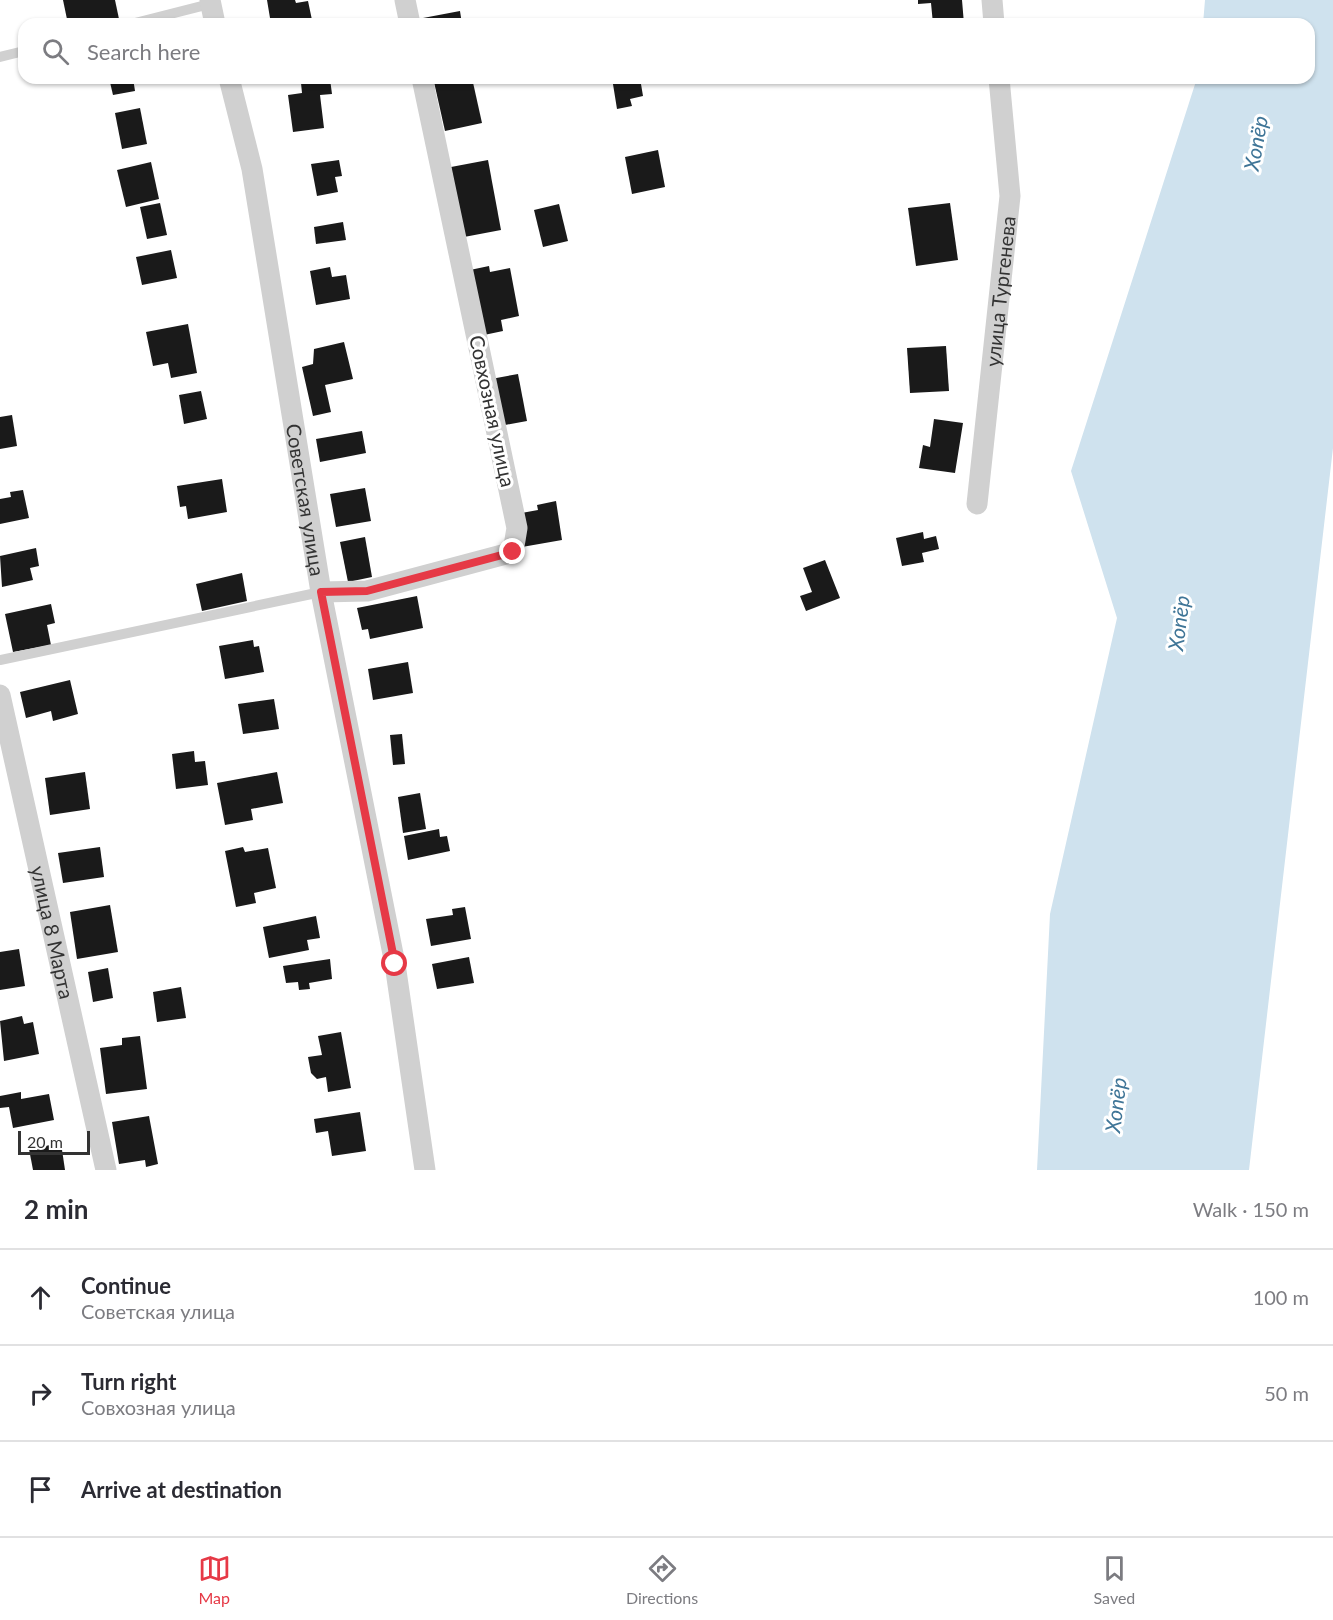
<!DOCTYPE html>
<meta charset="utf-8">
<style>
:root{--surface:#fff;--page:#f2f2f3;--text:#2b2b33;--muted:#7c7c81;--line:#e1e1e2;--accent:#e63946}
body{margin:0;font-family:Lato,sans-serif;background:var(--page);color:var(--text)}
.scale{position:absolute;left:18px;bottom:15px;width:72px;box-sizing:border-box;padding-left:6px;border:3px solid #333;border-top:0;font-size:16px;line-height:21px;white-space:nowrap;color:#333;-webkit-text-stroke:4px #fff;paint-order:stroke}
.stop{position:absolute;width:18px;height:18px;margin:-14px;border:4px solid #e63946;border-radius:50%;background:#fff}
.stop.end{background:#e63946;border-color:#fff;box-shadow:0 2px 6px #0008}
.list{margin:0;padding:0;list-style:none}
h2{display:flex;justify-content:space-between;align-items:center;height:78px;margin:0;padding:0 24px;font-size:26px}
h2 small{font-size:20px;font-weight:400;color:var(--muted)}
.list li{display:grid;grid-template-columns:39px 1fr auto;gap:18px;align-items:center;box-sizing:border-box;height:96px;padding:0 24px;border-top:2px solid var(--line)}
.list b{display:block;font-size:22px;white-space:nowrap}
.list p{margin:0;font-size:20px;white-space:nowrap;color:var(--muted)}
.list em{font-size:20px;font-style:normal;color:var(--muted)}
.icon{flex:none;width:33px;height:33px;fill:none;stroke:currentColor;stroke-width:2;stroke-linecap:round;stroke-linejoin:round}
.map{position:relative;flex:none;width:1333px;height:1170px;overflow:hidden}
.search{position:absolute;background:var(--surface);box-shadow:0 2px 4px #0004;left:18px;right:18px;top:18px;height:66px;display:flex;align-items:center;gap:15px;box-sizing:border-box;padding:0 21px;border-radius:18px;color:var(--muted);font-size:22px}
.sheet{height:366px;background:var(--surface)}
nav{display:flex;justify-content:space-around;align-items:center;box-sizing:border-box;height:84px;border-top:2px solid var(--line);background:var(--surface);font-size:16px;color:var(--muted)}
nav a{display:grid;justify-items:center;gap:3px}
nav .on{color:var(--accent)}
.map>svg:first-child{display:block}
.water{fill:#cfe2ee}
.building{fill:#1a1a1a}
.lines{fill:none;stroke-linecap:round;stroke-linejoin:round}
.service{stroke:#d0d0d0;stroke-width:10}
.minor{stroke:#d0d0d0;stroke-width:21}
.route{stroke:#e63946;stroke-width:8}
.labels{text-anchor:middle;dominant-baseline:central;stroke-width:6;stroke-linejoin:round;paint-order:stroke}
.street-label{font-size:20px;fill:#333;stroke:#fff}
.water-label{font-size:21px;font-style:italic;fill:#3f7597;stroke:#fff}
</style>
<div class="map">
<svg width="1333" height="1170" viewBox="0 0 1333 1170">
<rect width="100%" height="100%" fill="#fff"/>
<!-- water -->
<polygon class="water" points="1205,0 1333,0 1333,448 1249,1170 1037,1170 1050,914 1117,618 1071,471 1197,78 1309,78 1309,24 1203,24"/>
<!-- building -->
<g class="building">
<polygon points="63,0 115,0 119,19 96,24 68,24"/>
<polygon points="267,0 295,0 296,3 308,1 312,20 271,24"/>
<polygon points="918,0 962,0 964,24 933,24 931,3 918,4"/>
<polygon points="460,11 462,24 424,24 423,18"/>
<polygon points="109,78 133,78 135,91 113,95"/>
<polygon points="451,78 472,78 482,123 445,131 434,82"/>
<polygon points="612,78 640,78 643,96 630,99 632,106 617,109"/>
<polygon points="330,79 332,94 320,95 324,128 293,132 288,95 302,93 301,83"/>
<polygon points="140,108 147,144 122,149 115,113"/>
<polygon points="658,150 665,187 632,194 625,157"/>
<polygon points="339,160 342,176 335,177 338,192 317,196 311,164"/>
<polygon points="488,160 501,230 464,237 451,167"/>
<polygon points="151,162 159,199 126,207 117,170"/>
<polygon points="160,203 167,235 147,239 140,207"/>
<polygon points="950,203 958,260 916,266 908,208"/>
<polygon points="559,204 568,241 543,247 534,210"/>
<polygon points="343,222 346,240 316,244 314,227"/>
<polygon points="171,250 177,278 142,285 136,257"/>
<polygon points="489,266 490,272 510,268 519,316 501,320 503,331 484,335 470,270"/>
<polygon points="330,267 332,277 346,275 350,299 316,305 310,271"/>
<polygon points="188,324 197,373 171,378 168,363 153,366 146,332"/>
<polygon points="344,342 353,379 325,385 331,412 313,416 302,367 313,364 314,349"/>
<polygon points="946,346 949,391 910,393 907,348"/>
<polygon points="518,374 527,421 505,425 491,379"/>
<polygon points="201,391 207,419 184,424 179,395"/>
<polygon points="12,415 17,446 0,449 0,417"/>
<polygon points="934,419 963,423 955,473 919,468 923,445 930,447"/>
<polygon points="362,431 366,453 320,462 316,439"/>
<polygon points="222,479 227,512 188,519 186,506 180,507 177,486"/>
<polygon points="365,488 371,521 336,527 330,494"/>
<polygon points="23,490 29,518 0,524 0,499 11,497 10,492"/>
<polygon points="556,501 562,540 522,547 516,514 538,510 537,505"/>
<polygon points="923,532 924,539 936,536 939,549 922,553 924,562 902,566 896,538"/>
<polygon points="365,537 372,577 348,582 340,542"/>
<polygon points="36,548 39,566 30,568 33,580 2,587 0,556"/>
<polygon points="825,560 840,598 806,611 800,596 812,592 803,568"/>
<polygon points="242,573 247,601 202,611 196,584"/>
<polygon points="417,596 423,628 370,639 368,629 362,630 357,608"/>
<polygon points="51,604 55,623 47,625 51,645 13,652 5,614"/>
<polygon points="253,640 254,647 259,646 264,672 225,679 219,646"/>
<polygon points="408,662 413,693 373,700 368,669"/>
<polygon points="70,680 78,714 53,721 51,711 26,718 20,692"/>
<polygon points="274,699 279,729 243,734 238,704"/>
<polygon points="402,734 405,764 393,765 390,735"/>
<polygon points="194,751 195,762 205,761 208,785 176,789 172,754"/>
<polygon points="85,772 90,809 50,815 45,778"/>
<polygon points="277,772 283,803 251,809 253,820 225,825 217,783"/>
<polygon points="420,793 426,829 403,833 398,797"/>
<polygon points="439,829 440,837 447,836 450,851 408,860 404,836"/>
<polygon points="100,847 104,877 63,883 58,853"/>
<polygon points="243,847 245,852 268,848 276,888 254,893 256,903 236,907 225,851"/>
<polygon points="110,905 118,952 77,959 70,912"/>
<polygon points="465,907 471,939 431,946 426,919 453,915 452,909"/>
<polygon points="316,916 320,938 307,940 309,950 269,958 263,927"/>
<polygon points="19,949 25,986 0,990 0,952"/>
<polygon points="469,957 474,983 437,989 432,964"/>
<polygon points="330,959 332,979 309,983 310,989 299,990 298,982 286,983 283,966"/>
<polygon points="108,968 113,998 93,1002 88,972"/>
<polygon points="181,987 186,1018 157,1022 153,992"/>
<polygon points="22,1016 24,1024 33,1022 39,1054 4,1061 0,1021"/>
<polygon points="341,1032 351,1088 328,1092 326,1077 317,1079 311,1073 308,1057 322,1055 318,1036"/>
<polygon points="140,1036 147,1089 106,1094 100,1048 122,1045 122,1038"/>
<polygon points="21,1092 21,1099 49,1094 54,1120 13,1128 9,1107 0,1108 0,1096"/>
<polygon points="360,1112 366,1151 332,1156 328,1131 316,1133 314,1119"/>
<polygon points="149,1116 158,1164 146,1167 145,1160 119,1164 112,1122"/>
<polygon points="61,1143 65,1170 33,1170 29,1149"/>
</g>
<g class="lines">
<!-- service -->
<g class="service">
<polyline points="131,24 210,4"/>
<polyline points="0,57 24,51"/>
<polyline points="0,660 321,592"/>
</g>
<!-- minor -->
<g class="minor">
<polyline points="210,0 215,24"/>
<polyline points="405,0 410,24"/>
<polyline points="992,0 994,24"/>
<path id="s1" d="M 229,78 L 252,169 L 321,592 L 395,964 L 425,1170"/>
<path id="s2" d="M 977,504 L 1010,196 L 999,78"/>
<polyline points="321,592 367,591 513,552 517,528 422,78"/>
<path id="s3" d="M 0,695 L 106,1170"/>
</g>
</g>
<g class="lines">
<!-- route -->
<polyline class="route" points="395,964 321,592 367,591 513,552"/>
</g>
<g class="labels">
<!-- street labels -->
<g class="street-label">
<text stroke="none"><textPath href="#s2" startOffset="214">улица Тургенева</textPath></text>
<text transform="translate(493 411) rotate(78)">Совхозная улица</text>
<text stroke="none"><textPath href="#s1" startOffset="429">Советская улица</textPath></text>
<text stroke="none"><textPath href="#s3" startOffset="243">улица 8 Марта</textPath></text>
</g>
<!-- water labels -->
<g class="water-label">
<text transform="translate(1255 143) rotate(-80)">Хопёр</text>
<text transform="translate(1178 623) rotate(-83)">Хопёр</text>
<text transform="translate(1115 1105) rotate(-83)">Хопёр</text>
</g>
</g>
</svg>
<div class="scale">20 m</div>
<div class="stop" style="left:395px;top:964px"></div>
<div class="stop end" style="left:513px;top:552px"></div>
<div class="search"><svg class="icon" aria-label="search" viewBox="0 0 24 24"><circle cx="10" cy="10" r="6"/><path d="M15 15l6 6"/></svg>Search here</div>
</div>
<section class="sheet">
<h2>2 min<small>Walk · 150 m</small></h2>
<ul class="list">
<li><svg class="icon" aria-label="ahead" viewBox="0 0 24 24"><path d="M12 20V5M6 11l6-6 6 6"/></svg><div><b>Continue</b><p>Советская улица</p></div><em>100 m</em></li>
<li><svg class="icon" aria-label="right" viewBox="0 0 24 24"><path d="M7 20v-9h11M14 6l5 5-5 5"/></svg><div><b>Turn right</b><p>Совхозная улица</p></div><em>50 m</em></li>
<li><svg class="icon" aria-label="arrive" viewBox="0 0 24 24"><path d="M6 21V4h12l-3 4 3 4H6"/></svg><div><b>Arrive at destination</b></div></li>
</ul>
</section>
<nav>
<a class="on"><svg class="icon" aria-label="map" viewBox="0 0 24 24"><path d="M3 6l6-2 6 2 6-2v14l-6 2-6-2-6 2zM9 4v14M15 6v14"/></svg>Map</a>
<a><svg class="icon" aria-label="directions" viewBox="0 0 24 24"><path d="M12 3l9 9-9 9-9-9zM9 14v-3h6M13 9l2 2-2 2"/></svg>Directions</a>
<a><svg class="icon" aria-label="saved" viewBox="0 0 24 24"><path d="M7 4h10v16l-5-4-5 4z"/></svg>Saved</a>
</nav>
